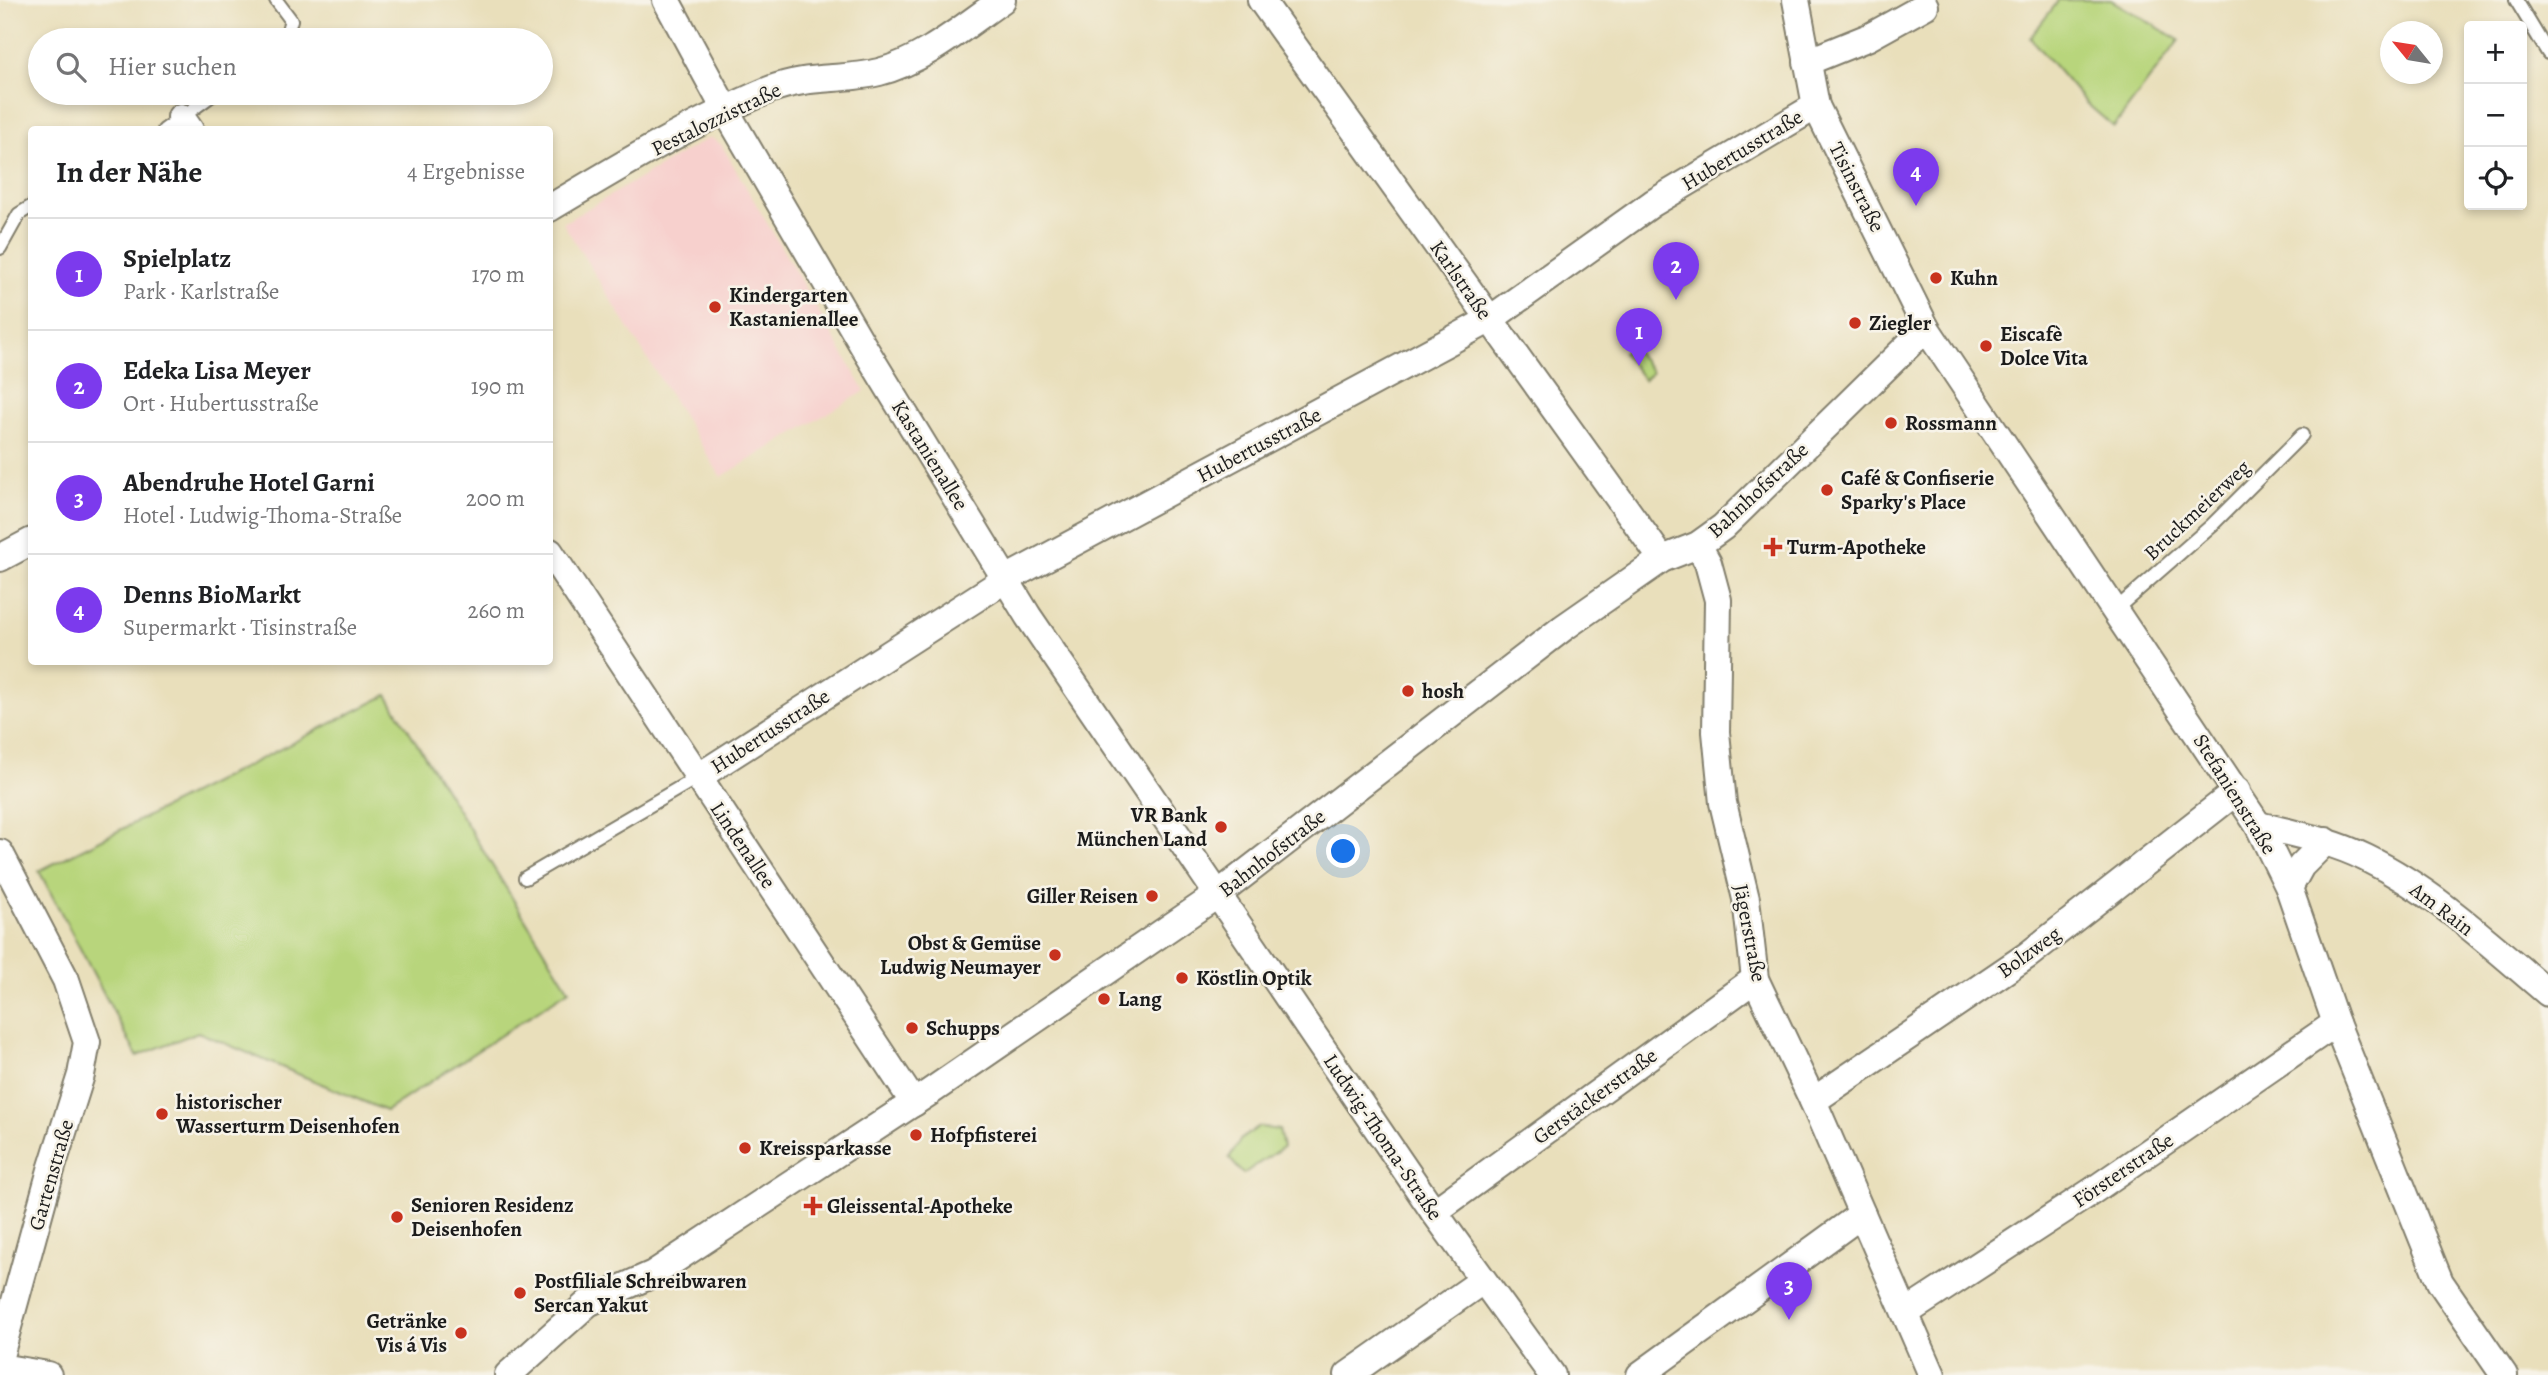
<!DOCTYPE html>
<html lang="de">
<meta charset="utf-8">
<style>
:root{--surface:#fff;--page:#f2f2f2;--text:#202124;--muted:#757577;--line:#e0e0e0;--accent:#7c3aed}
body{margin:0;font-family:Alegreya,serif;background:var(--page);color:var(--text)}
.controls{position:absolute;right:21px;top:21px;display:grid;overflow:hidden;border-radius:7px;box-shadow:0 4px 10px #0003}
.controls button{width:63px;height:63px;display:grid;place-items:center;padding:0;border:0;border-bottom:2px solid var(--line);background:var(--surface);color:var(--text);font:35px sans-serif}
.compass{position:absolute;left:2380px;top:21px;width:63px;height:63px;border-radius:50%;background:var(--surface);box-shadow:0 4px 10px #0003;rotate:300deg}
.you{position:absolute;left:1344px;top:852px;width:24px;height:24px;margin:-18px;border:5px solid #fff;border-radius:50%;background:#1a73e8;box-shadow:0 0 0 10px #1a73e833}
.badge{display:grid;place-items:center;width:46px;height:46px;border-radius:50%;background:var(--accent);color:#fff;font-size:23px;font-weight:700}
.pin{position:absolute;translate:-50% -58px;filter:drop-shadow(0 2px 4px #0008)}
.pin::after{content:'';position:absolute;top:37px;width:24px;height:21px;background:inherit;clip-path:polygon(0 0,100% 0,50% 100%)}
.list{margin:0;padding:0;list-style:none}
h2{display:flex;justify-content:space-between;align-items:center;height:91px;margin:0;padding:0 28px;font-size:30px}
h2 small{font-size:23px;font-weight:400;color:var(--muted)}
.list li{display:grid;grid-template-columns:46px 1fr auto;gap:21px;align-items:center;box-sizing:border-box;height:112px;padding:0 28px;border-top:2px solid var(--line)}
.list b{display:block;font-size:26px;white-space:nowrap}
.list p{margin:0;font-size:23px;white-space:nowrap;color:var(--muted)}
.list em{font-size:23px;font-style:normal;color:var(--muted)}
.icon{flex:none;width:38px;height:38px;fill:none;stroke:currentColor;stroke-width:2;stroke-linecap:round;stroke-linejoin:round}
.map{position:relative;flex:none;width:2548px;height:1375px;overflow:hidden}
.search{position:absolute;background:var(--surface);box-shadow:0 4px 10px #0003;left:28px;top:28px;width:525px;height:77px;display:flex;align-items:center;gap:18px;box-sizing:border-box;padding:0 24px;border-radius:38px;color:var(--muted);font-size:26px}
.panel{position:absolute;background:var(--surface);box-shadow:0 4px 10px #0003;left:28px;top:126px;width:525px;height:539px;border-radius:7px}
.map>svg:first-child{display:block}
.built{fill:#f7d0cd}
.green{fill:#b8d57c;stroke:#6a784c;stroke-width:2}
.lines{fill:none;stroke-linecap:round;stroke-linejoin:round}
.lane-casing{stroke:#827e6c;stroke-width:16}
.street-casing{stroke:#827e6c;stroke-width:30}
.lane{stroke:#fff;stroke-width:12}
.street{stroke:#fff;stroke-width:26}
.poi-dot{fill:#c8321e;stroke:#f7f3e8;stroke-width:2.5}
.labels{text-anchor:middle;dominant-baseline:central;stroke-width:5;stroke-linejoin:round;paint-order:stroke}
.street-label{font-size:21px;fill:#1c1c1c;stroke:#f7f3e8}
.poi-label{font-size:21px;font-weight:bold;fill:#1c1c1c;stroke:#f7f3e8;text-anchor:start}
</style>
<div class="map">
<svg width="2548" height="1375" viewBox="0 0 2548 1375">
<rect width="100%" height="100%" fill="#f7f3e8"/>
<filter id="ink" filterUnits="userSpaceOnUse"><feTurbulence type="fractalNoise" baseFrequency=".0143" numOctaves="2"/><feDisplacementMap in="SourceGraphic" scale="14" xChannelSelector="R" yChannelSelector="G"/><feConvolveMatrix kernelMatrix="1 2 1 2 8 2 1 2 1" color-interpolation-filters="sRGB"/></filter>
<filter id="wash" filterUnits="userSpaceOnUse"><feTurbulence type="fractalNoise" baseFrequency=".00686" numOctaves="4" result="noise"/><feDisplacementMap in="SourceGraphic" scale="28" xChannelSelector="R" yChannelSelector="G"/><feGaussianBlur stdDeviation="1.57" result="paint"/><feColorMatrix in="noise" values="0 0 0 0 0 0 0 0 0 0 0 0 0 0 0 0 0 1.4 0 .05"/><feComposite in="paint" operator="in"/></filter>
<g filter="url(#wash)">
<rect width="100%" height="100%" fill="#e9dfbb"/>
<!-- built -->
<polygon class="built" points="710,137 721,144 865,391 721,477 563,223"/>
<!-- green -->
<g class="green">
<polygon points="2059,0 2111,0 2179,40 2114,127 2085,102 2030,38"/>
<polygon points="1631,345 1652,372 1644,380 1623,353"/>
<polygon points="387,695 569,990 386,1111 198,1032 137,1056 39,871"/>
<polygon points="1258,1127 1279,1130 1283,1147 1243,1174 1229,1158 1241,1139"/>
</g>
</g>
<g filter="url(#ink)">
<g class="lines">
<!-- lane casing -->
<g class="lane-casing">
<g id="lane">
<polyline points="276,0 291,20 285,40"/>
<polyline points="2516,0 2548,53"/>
<polyline points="164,130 215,93"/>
<polyline points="0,248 19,214 32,206"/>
<polyline points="2115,610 2212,525 2302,435"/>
<polyline points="525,878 698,777"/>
</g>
</g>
<!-- street casing -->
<g class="street-casing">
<g id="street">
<polyline points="666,0 726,111 865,349 1028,616 1434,1212 1552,1375"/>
<polyline points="1261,0 1662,559"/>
<polyline points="1796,0 1816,106 1926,328 2258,825 2289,888 2336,1023 2440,1282 2504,1375"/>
<polyline points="1807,62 1869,37 1925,6"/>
<polyline points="181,117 190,130"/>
<path d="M 550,208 C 620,166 693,122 769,90 C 805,75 842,81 879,72 C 925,60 963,27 1002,0"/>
<polyline points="1698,545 1708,563 1718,600 1716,732 1723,803 1746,899 1755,979 1813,1101 1932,1375"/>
<polyline points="550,552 914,1103"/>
<polyline points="0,558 32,541"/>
<polyline points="698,777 1006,579 1489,320 1653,203 1816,106"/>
<path d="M 2258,825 C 2295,834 2332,841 2366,858 C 2434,891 2491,945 2548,993"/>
<polyline points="0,853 66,980 87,1042 81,1075 51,1170 0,1356"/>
<polyline points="2289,888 2301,866 2326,841"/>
<polyline points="1813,1101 2028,955 2237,791"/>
<polyline points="1434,1212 1755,979"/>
<polyline points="1907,1312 2091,1192 2336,1023"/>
<polyline points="0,1367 48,1375"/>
<polyline points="508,1375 588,1303 653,1274 927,1094 1217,895 1563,628 1662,559 1698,545 1723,527 1926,328"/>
<polyline points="1348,1375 1482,1281"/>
<polyline points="1640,1375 1862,1214"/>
</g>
</g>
<!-- lane -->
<use href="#lane" class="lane"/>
<!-- street -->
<use href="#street" class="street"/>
</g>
</g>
<!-- markers -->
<g class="poi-dot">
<circle cx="1936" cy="278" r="7"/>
<circle cx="715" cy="307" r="7"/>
<circle cx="1855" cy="323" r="7"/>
<circle cx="1986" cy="346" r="7"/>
<circle cx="1891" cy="423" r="7"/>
<circle cx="1827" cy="490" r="7"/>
<path d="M1769.5 536.5h7v7h7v7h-7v7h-7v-7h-7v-7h7z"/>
<circle cx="1408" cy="691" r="7"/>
<circle cx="1221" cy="827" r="7"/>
<circle cx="1152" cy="896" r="7"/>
<circle cx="1055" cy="955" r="7"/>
<circle cx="1182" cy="978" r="7"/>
<circle cx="1104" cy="999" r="7"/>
<circle cx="912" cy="1028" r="7"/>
<circle cx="162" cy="1114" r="7"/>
<circle cx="916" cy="1135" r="7"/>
<circle cx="745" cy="1148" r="7"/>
<path d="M809.5 1195.5h7v7h7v7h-7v7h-7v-7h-7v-7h7z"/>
<circle cx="397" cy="1217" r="7"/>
<circle cx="520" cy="1293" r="7"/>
<circle cx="461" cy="1333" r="7"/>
</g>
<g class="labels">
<!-- street labels -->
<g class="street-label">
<text transform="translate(716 119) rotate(-26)">Pestalozzistraße</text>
<text transform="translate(1742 150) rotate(-31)">Hubertusstraße</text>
<text transform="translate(1857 187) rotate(63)">Tisinstraße</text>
<text transform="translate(1461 280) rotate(55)">Karlstraße</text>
<text transform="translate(1259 445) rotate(-28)">Hubertusstraße</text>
<text transform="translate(930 455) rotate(58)">Kastanienallee</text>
<text transform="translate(1758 490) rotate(-43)">Bahnhofstraße</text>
<text transform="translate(2197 510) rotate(-43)">Bruckmeierweg</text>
<text transform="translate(770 731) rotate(-33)">Hubertusstraße</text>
<text transform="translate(2235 794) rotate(58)">Stefanienstraße</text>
<text transform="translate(743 845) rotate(56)">Lindenallee</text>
<text transform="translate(1272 853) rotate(-38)">Bahnhofstraße</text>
<text transform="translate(2442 909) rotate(37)">Am Rain</text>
<text transform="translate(1750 933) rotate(79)">Jägerstraße</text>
<text transform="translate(2029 952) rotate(-36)">Bolzweg</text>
<text transform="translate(1595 1096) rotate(-36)">Gerstäckerstraße</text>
<text transform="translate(1383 1137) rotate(56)">Ludwig-Thoma-Straße</text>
<text transform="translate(2123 1170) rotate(-34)">Försterstraße</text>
<text transform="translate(51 1175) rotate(-74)">Gartenstraße</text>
</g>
<!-- poi labels -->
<g class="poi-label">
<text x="1950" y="278">Kuhn</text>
<text x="729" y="295">Kindergarten<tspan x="729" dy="24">Kastanienallee</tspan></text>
<text x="1869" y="323">Ziegler</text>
<text x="2000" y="334">Eiscafè<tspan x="2000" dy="24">Dolce Vita</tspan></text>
<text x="1905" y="423">Rossmann</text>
<text x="1841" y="478">Café &amp; Confiserie<tspan x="1841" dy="24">Sparky's Place</tspan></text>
<text x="1787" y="547">Turm-Apotheke</text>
<text x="1422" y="691">hosh</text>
<text x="1207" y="815" text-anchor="end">VR Bank<tspan x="1207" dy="24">München Land</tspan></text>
<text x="1138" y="896" text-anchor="end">Giller Reisen</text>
<text x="1041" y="943" text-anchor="end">Obst &amp; Gemüse<tspan x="1041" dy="24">Ludwig Neumayer</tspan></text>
<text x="1196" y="978">Köstlin Optik</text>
<text x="1118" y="999">Lang</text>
<text x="926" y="1028">Schupps</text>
<text x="176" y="1102">historischer<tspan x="176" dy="24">Wasserturm Deisenhofen</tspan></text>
<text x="930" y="1135">Hofpfisterei</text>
<text x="759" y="1148">Kreissparkasse</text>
<text x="411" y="1205">Senioren Residenz<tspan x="411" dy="24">Deisenhofen</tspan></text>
<text x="827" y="1206">Gleissental-Apotheke</text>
<text x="534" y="1281">Postfiliale Schreibwaren<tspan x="534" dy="24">Sercan Yakut</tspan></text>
<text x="447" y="1321" text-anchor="end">Getränke<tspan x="447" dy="24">Vis á Vis</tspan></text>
</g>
</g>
</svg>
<div class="controls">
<button>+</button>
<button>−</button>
<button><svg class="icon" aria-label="locate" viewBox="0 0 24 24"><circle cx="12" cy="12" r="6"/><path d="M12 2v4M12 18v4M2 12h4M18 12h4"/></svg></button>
</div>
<svg class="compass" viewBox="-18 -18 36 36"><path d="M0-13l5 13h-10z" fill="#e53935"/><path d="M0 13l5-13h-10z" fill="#757577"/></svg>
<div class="you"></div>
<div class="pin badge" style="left:1639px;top:366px">1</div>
<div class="pin badge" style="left:1676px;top:300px">2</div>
<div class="pin badge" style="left:1789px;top:1320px">3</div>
<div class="pin badge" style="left:1916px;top:206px">4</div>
<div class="search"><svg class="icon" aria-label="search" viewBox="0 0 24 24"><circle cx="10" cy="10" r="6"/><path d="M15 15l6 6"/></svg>Hier suchen</div>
<section class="panel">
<h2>In der Nähe<small>4 Ergebnisse</small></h2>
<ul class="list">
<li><span class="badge">1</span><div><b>Spielplatz</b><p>Park · Karlstraße</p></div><em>170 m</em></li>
<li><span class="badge">2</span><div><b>Edeka Lisa Meyer</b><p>Ort · Hubertusstraße</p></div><em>190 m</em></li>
<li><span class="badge">3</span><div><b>Abendruhe Hotel Garni</b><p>Hotel · Ludwig-Thoma-Straße</p></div><em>200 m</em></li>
<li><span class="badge">4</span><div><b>Denns BioMarkt</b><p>Supermarkt · Tisinstraße</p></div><em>260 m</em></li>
</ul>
</section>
</div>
